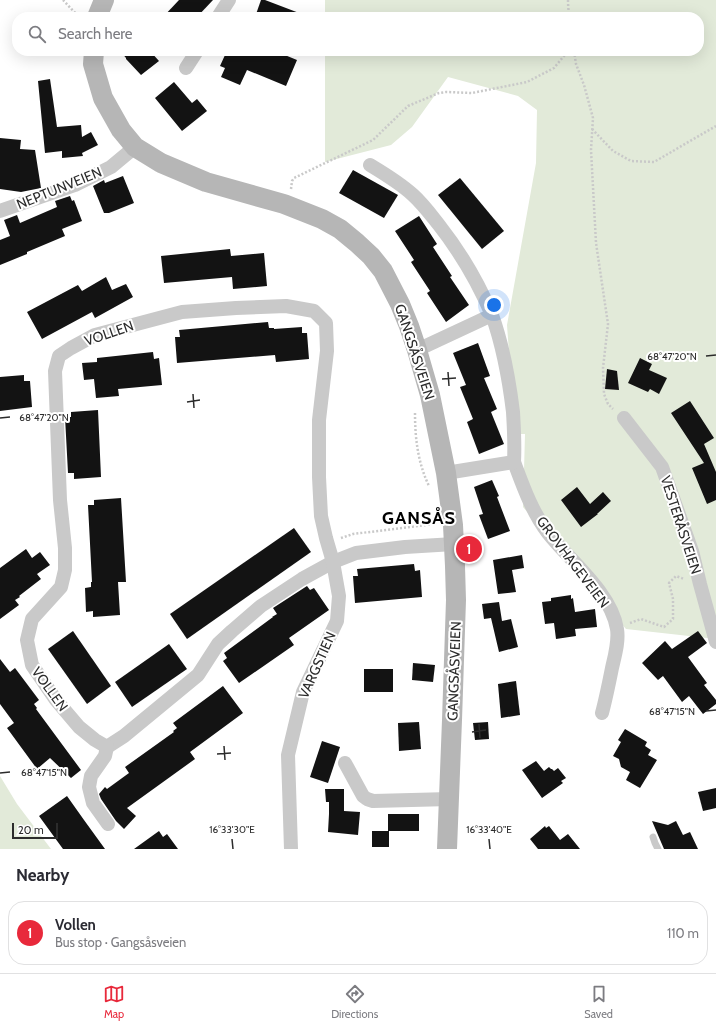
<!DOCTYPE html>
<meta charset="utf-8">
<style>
:root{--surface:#fff;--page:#f7f7f7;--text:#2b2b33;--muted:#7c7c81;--line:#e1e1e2;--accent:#e8293b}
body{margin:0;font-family:Cabin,sans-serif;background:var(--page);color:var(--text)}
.scale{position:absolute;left:12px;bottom:10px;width:46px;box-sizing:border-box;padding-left:4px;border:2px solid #2c2c2c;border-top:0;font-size:11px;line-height:14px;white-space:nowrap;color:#2c2c2c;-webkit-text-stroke:3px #fff;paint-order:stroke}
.you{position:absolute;left:494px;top:305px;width:14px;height:14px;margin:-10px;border:3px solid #fff;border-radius:50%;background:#1a73e8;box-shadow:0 0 0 6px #1a73e833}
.badge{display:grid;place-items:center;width:26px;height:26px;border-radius:50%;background:var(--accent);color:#fff;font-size:13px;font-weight:700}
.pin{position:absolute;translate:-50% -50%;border:2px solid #fff;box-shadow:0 1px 4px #0006}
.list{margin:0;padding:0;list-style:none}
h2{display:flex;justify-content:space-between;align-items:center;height:52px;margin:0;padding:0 16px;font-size:17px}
h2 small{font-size:13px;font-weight:400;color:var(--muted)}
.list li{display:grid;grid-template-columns:26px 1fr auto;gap:12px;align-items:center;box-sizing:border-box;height:64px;margin:0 8px 8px;padding:0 8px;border:1px solid var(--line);border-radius:16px}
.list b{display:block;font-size:15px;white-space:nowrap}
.list p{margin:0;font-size:13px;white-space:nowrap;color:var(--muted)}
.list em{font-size:13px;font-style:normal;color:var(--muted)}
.icon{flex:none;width:22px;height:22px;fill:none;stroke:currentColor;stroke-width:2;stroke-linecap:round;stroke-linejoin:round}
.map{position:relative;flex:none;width:716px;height:849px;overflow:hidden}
.search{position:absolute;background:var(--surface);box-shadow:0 4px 16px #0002;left:12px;right:12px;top:12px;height:44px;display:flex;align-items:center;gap:10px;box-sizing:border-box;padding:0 14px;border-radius:16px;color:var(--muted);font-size:15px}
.sheet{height:124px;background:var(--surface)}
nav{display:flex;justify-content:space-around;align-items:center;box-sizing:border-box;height:56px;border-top:1px solid var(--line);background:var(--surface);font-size:11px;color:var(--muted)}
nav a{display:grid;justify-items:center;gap:2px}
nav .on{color:var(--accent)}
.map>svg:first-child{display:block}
.green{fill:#e2ead9}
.building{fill:#131313}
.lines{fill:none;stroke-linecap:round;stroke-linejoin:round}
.path{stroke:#c9c9c9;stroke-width:2.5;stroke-dasharray:2 2;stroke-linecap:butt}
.lane{stroke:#c9c9c9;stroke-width:7}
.street{stroke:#c9c9c9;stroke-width:14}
.secondary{stroke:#b6b6b6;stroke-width:20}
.ticks{fill:none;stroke:#2c2c2c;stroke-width:1.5}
.labels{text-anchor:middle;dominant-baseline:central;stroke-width:4;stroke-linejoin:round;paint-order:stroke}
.street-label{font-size:14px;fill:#2c2c2c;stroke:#fff}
.district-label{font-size:18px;font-weight:bold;letter-spacing:1px;fill:#000;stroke:#fff}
.ticks-label{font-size:10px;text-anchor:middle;fill:#2c2c2c;stroke:#fff;stroke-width:4;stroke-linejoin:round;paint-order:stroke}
</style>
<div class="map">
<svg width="716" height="849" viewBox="0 0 716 849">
<rect width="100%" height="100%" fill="#fff"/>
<!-- green -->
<g class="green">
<polygon points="325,0 716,0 716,639 626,629 523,507 525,434 515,434 507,325 536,163 537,110 518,96 448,77 412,127 391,145 325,162 325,51 699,51 699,17 325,17"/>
<polygon points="0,776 17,804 51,849 0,849"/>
</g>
<!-- building -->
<g class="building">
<polygon points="179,0 213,0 197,17 163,17"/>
<polygon points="261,0 265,0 307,16 306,17 255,17"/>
<polygon points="120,51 150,51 159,61 141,75 126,59 126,58"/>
<polygon points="229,51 275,51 297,60 286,86 247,70 240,85 221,77 225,68 220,66 225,55 227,56"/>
<polygon points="50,79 57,127 81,125 82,137 91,132 98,145 82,153 83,156 62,158 62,151 45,153 38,81"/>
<polygon points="174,82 192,103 197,99 207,111 182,131 155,98"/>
<polygon points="0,138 21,140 20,149 35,150 41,188 21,192 0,189"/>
<polygon points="353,170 398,195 384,218 339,193"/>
<polygon points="123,176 134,203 109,213 104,213 93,186 104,180 105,183"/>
<polygon points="460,178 504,231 482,249 438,195"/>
<polygon points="70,196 72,201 74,200 82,221 62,229 65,236 27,252 27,254 0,265 0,240 10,236 4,220 17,215 20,223 57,207 55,201"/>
<polygon points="419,216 437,244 433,247 452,276 450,277 469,305 446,322 427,293 430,291 411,262 414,260 395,231"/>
<polygon points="230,249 231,256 264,253 267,286 233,289 232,277 164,283 161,256"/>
<polygon points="106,277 112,290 126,284 133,297 95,318 92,312 42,339 27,312 78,285 82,291"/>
<polygon points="268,322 269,328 274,328 274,329 302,327 302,333 307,333 309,359 276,362 275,355 177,363 175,337 180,337 179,330"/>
<polygon points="478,343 490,376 484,378 497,409 491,412 504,444 479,454 467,422 473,419 460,387 466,385 453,353"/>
<polygon points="153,352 154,359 159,358 162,385 118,389 119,396 96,398 94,379 84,380 82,363 97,362 97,358"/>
<polygon points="640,358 652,364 649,370 667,378 659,394 650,389 648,392 628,383"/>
<polygon points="607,369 617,371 619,390 605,389"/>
<polygon points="24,375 24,381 30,381 32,407 0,411 0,377"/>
<polygon points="690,401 714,438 704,444 716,472 716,500 707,504 692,468 704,463 671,413"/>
<polygon points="98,410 101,477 74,479 74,473 68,473 65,417 71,417 71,412"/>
<polygon points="492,480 499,496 497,497 510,531 488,539 479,515 483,514 474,487"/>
<polygon points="577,487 590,504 603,492 611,501 597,514 598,514 581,527 561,500"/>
<polygon points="121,498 126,582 118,582 120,615 93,617 93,611 86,612 85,588 91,587 91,582 92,582 88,505 94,505 94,500"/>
<polygon points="294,528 311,552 187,639 170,614"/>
<polygon points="26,549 32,558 40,552 50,565 37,574 41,579 19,596 20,597 15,600 19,605 0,619 0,568"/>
<polygon points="522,555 524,568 512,570 516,592 498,594 493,560"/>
<polygon points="414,564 415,571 420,570 422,597 355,603 353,576 358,576 357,569"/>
<polygon points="307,586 310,590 314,588 329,610 289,638 294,645 239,683 223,661 227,658 224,653 273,617 272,617 277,614 273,608"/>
<polygon points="571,595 571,599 573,598 575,612 595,609 597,627 575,629 576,636 556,639 554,623 545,624 542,602 551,601 551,598"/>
<polygon points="499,602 502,621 511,619 518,647 499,652 491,618 484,619 482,604"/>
<polygon points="73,631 111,686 87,704 48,649"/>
<polygon points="698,631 707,643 688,657 707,683 704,685 716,700 716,704 703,714 689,696 682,702 663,676 658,680 642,663 665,641 672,649"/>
<polygon points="169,644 187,669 132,707 115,682"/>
<polygon points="0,659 10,672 15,668 39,700 34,704 37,708 36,709 81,770 71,778 50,758 37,769 7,728 14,723 0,704"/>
<polygon points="413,663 435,665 433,682 412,680"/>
<rect x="364" y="669" width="29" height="23"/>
<polygon points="516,681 520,715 501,718 498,684"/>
<polygon points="223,686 243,713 190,752 195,759 127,808 136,816 124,829 116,821 101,799 99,794 105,787 107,789 129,773 125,767 174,732 173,731 177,728 173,723"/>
<polygon points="419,722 421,749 399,751 398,723"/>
<polygon points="488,722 489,739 475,740 473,723"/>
<polygon points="625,729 647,742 645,746 651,750 648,755 657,760 640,788 626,780 630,772 621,767 619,759 613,756 621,742 618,740"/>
<polygon points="322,741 340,747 328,783 310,777"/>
<polygon points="536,761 544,771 549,767 551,769 552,769 554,771 558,768 566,778 561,781 563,783 542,798 522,770"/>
<polygon points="716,788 716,808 703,811 698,792"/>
<polygon points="325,789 344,789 344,811 360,812 358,835 328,832 329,814 329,802 326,802"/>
<polygon points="67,796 84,820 105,849 63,849 39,816"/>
<polygon points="388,814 419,814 419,831 389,831 389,847 372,847 372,831 388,831"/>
<polygon points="652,821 668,825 676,821 683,835 690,832 698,849 664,849"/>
<polygon points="545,826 546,828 549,826 560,840 568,834 580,849 538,849 530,839"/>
<polygon points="159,831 163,837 167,834 178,849 134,849"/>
</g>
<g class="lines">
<!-- path -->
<g class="path">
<polyline points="63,0 79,17"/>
<polyline points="568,0 568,3 569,17"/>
<polyline points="574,51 576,64 584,85 593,118 591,150 596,243 608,324 603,368 604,394 608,404 613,409"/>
<polyline points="592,129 613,151 631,161 654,162 716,126"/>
<polyline points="291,189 292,181 294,178 373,140 408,106 439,93 446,92 472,93 527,82 554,68 568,51"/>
<path d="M 415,413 C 415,439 418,463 429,486"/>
<polyline points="341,538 353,534 435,524 436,523"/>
<polyline points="630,623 641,619 664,627 673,619 673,599 669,583 676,576 684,579"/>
</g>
<!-- lane -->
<polyline class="lane" points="653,837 655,843 658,849"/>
<!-- street -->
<g class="street">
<polyline points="218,17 229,0"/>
<polyline points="186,68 197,51"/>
<path d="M 370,165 C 385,174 400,183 413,195 C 423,204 431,215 439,225 C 461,253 478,282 492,315 L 417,350"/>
<polyline points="0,211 75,185 111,167 135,147"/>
<polyline points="624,418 662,467 692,551 700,584 716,642"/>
<path d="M 514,462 C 523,486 532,512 548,533 C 570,561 611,592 617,629 C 619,641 615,655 612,668 C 609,683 606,698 602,713"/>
<path d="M 446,473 L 514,462 C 515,444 514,430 513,412 C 509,379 503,346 492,315"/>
<polyline points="107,747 124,736 198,675 218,644 232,631 261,606 302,579 333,562 356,553 405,547 454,544"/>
<polyline points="345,763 363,796 367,799 373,801 450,799"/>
<polyline points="108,824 93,803 89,787 91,776 105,756 107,747 95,740 79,727 56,700 32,665 27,640 32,619 61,587 65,570 65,548 60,500 55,371 59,356 71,348 95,335 182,312 236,308 286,306 314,311 326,323 327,351 319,420 319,477 321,516 326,538 333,562 339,596 337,621 303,692 288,755 291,849"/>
</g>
<!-- secondary -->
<g class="secondary">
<polyline points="97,17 104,0"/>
<polyline points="94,51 93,64 103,98 121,130 135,147 161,163 206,182 284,204 322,219 340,229 357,243 371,256 383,271 400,304 409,326 417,350 430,395 446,473 453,525 455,566 456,600 452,720 447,849"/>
</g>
</g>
<!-- ticks -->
<path class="ticks" d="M 706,356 L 716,355M 448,372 L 449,386M 442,379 L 456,378M 193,394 L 194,408M 187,402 L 200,400M 0,418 L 10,417M 706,711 L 716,710M 479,724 L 480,738M 472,732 L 486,730M 224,746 L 225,760M 217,754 L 231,753M 0,773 L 10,772M 232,839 L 233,849M 489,839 L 490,849"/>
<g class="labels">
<!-- street labels -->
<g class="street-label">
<text transform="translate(59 188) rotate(-22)">NEPTUNVEIEN</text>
<text transform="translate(109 333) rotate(-19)">VOLLEN</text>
<text transform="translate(415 352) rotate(72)">GANGSÅSVEIEN</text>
<text transform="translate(681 525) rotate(72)">VESTERÅSVEIEN</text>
<text transform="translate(573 562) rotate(53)">GROVHAGEVEIEN</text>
<text transform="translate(317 665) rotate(-66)">VARGSTIEN</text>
<text transform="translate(454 671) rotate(-88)">GANGSÅSVEIEN</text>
<text transform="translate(50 689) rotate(54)">VOLLEN</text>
</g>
<!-- district labels -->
<g class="district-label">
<text x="419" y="518">GANSÅS</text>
</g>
</g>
<g class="ticks-label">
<text x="672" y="360">68°47'20"N</text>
<text x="44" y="421">68°47'20"N</text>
<text x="672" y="715">68°47'15"N</text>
<text x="44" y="776">68°47'15"N</text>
<text x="232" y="833">16°33'30"E</text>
<text x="489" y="833">16°33'40"E</text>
</g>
</svg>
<div class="scale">20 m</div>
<div class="you"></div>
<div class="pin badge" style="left:469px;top:549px">1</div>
<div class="search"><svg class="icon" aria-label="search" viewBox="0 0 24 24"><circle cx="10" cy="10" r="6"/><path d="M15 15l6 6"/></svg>Search here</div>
</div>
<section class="sheet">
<h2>Nearby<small></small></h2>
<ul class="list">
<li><span class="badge">1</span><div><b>Vollen</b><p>Bus stop · Gangsåsveien</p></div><em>110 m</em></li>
</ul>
</section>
<nav>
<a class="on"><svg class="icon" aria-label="map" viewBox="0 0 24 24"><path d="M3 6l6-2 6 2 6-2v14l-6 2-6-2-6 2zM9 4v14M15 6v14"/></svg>Map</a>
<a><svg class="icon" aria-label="directions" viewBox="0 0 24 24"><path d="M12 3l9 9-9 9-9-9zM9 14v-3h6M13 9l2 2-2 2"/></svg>Directions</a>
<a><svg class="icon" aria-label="saved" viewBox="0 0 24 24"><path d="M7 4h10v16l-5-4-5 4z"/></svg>Saved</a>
</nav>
